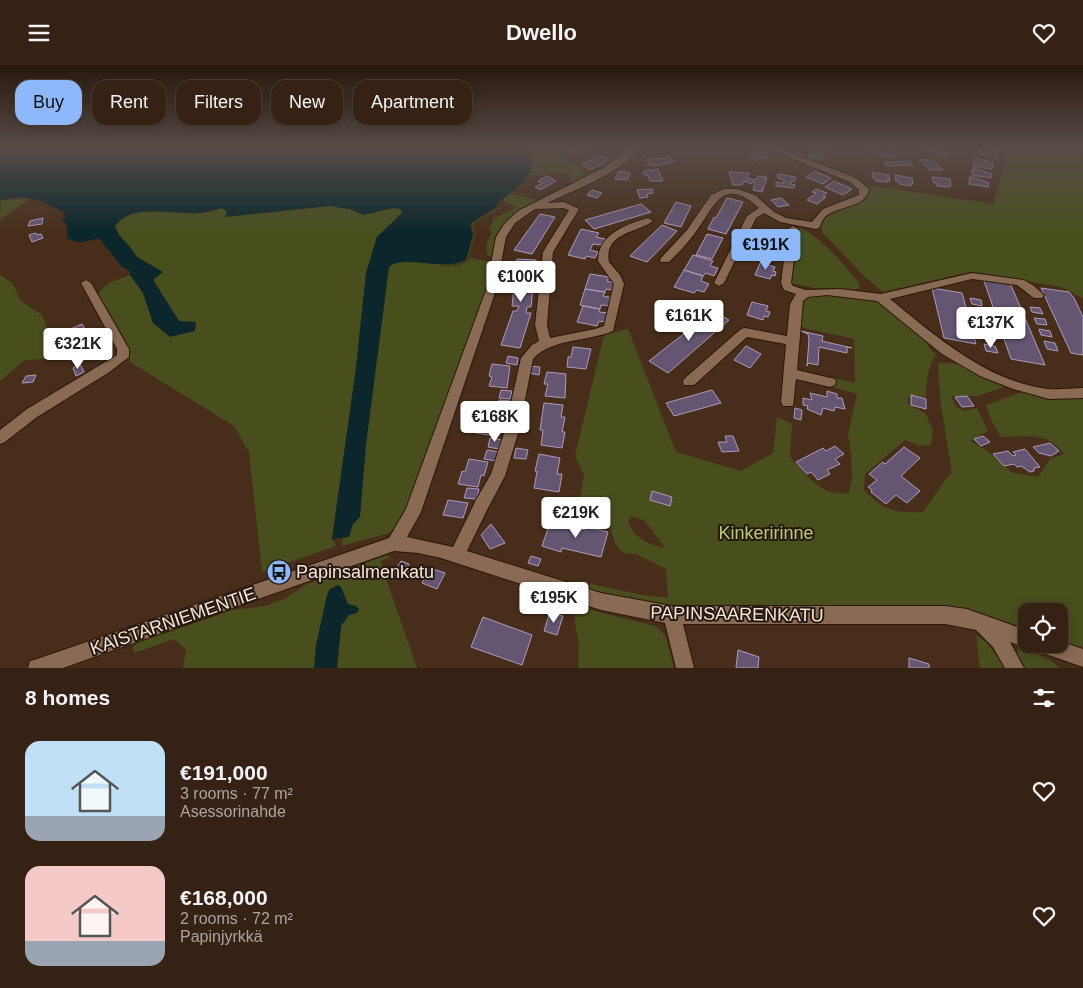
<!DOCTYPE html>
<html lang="en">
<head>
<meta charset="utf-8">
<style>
  body { margin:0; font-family:Helvetica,sans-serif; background:#412f22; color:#f1f3f6; height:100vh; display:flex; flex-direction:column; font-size:19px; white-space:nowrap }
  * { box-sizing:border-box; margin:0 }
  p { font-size:16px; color:#aaa4a0 }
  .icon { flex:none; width:28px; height:28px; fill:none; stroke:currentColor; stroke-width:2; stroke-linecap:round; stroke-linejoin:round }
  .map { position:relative; height:603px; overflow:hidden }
  .side { display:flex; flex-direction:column; background:#362214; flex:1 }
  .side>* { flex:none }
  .banner { position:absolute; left:15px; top:15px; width:500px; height:45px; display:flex; gap:10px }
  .buttons { position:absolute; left:1018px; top:538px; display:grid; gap:10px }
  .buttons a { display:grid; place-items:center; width:50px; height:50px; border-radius:10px; background:#362214; box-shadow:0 2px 12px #0003,0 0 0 1px #503f34; font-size:25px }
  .price { position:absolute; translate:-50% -42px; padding:0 11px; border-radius:5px; background:#fff; color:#222; font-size:16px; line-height:32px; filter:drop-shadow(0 1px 2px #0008) }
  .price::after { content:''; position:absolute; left:50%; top:30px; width:15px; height:11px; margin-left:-8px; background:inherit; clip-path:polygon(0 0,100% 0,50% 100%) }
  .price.active { background:#8db9fc; color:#111 }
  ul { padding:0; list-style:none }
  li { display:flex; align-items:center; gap:15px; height:125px; padding:0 25px }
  li span { display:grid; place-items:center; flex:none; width:140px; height:100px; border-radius:15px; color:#555 }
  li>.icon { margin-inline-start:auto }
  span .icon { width:60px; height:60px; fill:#fffc; stroke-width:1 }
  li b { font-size:21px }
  h2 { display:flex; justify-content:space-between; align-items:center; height:60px; padding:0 25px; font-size:21px }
  .pill { padding:0 18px; border-radius:15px; background:#362214; box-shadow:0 2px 12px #0003,0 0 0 1px #503f34; font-size:18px; line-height:45px }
  .pill.active { background:#8db9fc; color:#111 }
  header { display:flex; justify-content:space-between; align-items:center; height:65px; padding:0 25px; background:#362214; font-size:22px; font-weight:700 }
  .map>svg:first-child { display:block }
</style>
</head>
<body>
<header><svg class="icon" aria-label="menu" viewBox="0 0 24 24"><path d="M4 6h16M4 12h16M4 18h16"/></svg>Dwello<svg class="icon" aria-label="heart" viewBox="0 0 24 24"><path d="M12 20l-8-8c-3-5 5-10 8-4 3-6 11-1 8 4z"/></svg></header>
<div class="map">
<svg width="1083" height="603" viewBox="0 0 1083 603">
  <rect width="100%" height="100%" fill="#482e1a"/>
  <path fill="#484f1d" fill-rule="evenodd" d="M512 83H561L560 84 586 110 572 118 569 107 528 110Z
    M1007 83H1083V233L1061 222 970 207 883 227 866 213 822 167 821 159 828 150 866 134 869 128 865 120 994 139Z
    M410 97 402 148 377 172 366 208 356 303 332 474 336 481 262 507 249 387 234 361 130 297 127 278 98 228 109 218 130 210 143 228 153 258 179 256 153 215 162 207 137 192 129 181 119 170 115 161 128 148Z
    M513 127 512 129 537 135C531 141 523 143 517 148 500 158 496 174 493 192L488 191C485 183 487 175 492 168L489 163 493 157V154L516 142 501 134Z
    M29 134 0 155 1 135Z
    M796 162C819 167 844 201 860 219L859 223 853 225 815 223 790 218Z
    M470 193 492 197 493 207 410 440 395 464 389 468 342 481 343 465 384 197 469 195Z
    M0 210 12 218 21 236 42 250 50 272 63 293 25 295 0 316Z
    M816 230 864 233 882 239 925 276 931 285 936 289C928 302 926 317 926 332L913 330 908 332V339L926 349 933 366 931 380 919 381 905 375 865 409 864 425C884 446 894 448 923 447L945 415 952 408 940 334 938 299C959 294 986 310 1004 322L978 331H951L956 342 964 346 977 343 988 366 970 376 986 385 1013 408 1038 412 1050 394 1064 389C1047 366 1028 372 1001 372L992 357 986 340 1025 326 1083 333V587L1056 579 1065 577 1059 574V546H1026V561L1021 559 1026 566 985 550 945 541 736 540 734 543 671 542 589 526 590 519 643 530 668 533 666 504 636 489 624 488 615 479 611 465 579 439 584 410 575 391 604 270 628 264 676 387 741 406 773 388 777 352 792 359 790 392C808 411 820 432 849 428L852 414 851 386 848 369 857 329 832 322 831 312 855 318 854 274 800 262 801 238 806 234ZM632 451 645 456 665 483C648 480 634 473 628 456Z
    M387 490 391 493 380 496 417 603H337L341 561 333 603H183L186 585 174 574 134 588 133 582 138 577 233 545 265 541 286 533 307 519Z
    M578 542 655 561 665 570 674 603H578L579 578 575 559V544Z
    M976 570 987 578 1005 603H980Z
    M1019 583H1023L1050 595 1060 603H1026C1021 597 1015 590 1019 583Z"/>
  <path fill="#453c1c" d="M504 136 505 137 500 139 501 143 474 159 476 168 469 196 459 201 441 202V199H455L466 195 473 169 470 162 472 157 497 142V139Z"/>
  <path fill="#0b272b" d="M0 83H529L528 90 533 99C530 115 509 129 497 139V142L472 157 470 161 473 169 466 195C443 207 404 189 389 202L366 380 360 452 353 459 349 472 332 474 356 303 366 208 377 172 402 148 400 144 393 143 364 150 349 144 330 141 225 152 227 147 222 143C215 145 209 147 202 148 176 151 132 137 115 161L119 170 129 181 137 192 163 207 153 215 179 256 196 257 195 266 170 272 153 258 143 228 130 210V206L121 201 99 173C88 176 78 180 67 173V160L62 155 66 151 62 146 38 135 21 132 0 135Z
    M338 520 341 522 348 539 356 541 359 544 357 548 349 550 341 561 337 603H314L316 580 327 530 330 524Z"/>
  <path fill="#645673" stroke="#ac9dbd" d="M583 83 586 87 574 89 567 85Z
    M812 83 826 84 821 94 808 92Z
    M863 83H878L896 87 894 93 869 88 870 85Z
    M923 83H933L949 89 945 92Z
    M980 83H1000L997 93 980 89Z
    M761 86 769 90 756 96 748 92Z
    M601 91 609 95 590 105 583 100 584 98 596 94 594 93Z
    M671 93 673 97 659 100H649L647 94Z
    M975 93 988 96 987 98 993 99 992 104 973 101Z
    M920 95H932L943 105H930Z
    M909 96 913 100 887 101 883 97Z
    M973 103 992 109 991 113 972 110Z
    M658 104 663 116H650L648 110H644V106Z
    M619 106 630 108 627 115 615 114Z
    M814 106 831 113 823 119 806 112Z
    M729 107 750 108 746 113 756 115 758 111 767 112 762 127 753 125 755 118 752 117 751 119 744 116 742 120H733Z
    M872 107 889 110 890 116 887 115 888 117 876 116V113H873Z
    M778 109 796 112 795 116H791V119L795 120 794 123 776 121V117L784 118V115L778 113Z
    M895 110 912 113 913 119H911V121L899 119V117L896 116Z
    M547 111 556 116 540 125 535 122 543 118 538 116Z
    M970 111 989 118 988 122 969 119Z
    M932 112 950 114 951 121 949 120V122L937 121V118H934Z
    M834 116 852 124 843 130 825 122Z
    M652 124 653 128 647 129 648 132 640 133 637 125Z
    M816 124 827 128 823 131 826 132 817 139 807 135 816 128 812 127Z
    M592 125 602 128 597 133 587 130Z
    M727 133 743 137 726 169 708 164 714 152 716 153Z
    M781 133 789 140 778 142 771 135Z
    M676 137 691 141 681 162 664 158Z
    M641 139 651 147 594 164 585 155Z
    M540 149 555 152 532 189 514 185Z
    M43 153 42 159 28 161 30 156Z
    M662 160 677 166 647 197 630 191Z
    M581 164 599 168 596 172 605 174 602 180 593 179 590 185 598 187 595 193 586 191 585 194 568 190Z
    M765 164 779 168 778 171 781 172 780 175H777L775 178 761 174Z
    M36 168 37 170 41 169 43 173 32 177 29 170Z
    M707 169 723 173 712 194 696 190Z
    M693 190 713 196 710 201 718 203 714 211 706 208 703 211 684 205Z
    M517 194 536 195 531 242H527L526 248H531L520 283 501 280 513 246H517L519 241H512Z
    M760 198 775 202 773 206 776 207 775 211 772 210 770 214 755 210Z
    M684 205 703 211 701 216 709 219 704 227 697 225 694 228 674 222Z
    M590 209 609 212 607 216 615 218 612 225 606 224 605 227 585 224Z
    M983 213 1010 218 1045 300 1011 294Z
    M932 223 962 228 976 279 944 273Z
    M1041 223 1069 227 1074 233 1083 252V290L1071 288Z
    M585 224 605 227 603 231 613 233 611 241 601 240 600 244 580 240Z
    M970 233 981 235 982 241 972 239Z
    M752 237 768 241 766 246 770 247 768 252 764 251 763 255 747 250Z
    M583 241 600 244 599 247 609 248 606 257 599 256 597 261 577 257Z
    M1030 242 1040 243 1043 249 1032 247Z
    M974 244 984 246 986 252 975 250Z
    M713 246 729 255 668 308 649 296Z
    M1034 253 1045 254 1047 260 1037 259Z
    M977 255 988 257 990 263 979 261Z
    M82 259 87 267 69 272 66 266Z
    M1039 264 1050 266 1052 272 1041 270Z
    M801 266 823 271 822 276 852 283 847 282V288L819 282 818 300 808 298 807 301 809 274 808 269Z
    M980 267 991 268 993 275 982 273Z
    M1044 276 1055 278 1058 286 1047 284Z
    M984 279 995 281 998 288 986 286Z
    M746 281 761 289 750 303 734 295Z
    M573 282 591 284 586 304 567 302 568 292H571Z
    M508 291 518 293 517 300 506 298Z
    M80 299 84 307 76 311 73 303Z
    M492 299 510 301 507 323 489 321 492 312 489 311Z
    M530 301 540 302 539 310 529 308Z
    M547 307 566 309 565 333 545 331 548 319H544Z
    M36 310 33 317 22 318 26 311Z
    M501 325 512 326 510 334 499 333Z
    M712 325 721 338 674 351 666 338Z
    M827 326 837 329V333H842L845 344 835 342 834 346 823 343 821 350 807 344 808 341 803 340V333L812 335 810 328 827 332Z
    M911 330 926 334V344L911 340Z
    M967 331 974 341 962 342 955 332Z
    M499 335 510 336 508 344 497 342Z
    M544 338 563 340 561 352H565L562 367H565L562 383 541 380 543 365H540Z
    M482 342 500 345 497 355 500 356 496 371 476 368Z
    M795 343 802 345 801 355 794 353Z
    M725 371H733L739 386 722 387 718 377H727Z
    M983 371 990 377 981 381 974 374Z
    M490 373 502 375 499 384 488 382Z
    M1050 378 1059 386 1051 391 1039 388 1033 382Z
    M835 381 844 389 835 394 840 399 827 405 830 409 818 415 811 407 807 409 796 397 823 383 826 386Z
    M904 382 920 393 901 411 920 426 907 438 896 430 886 439 871 427 872 425 868 422 877 415 869 409 883 397 885 399Z
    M516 383 528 385 526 394 514 393Z
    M1025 384 1040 402 1034 403V406L1030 407 1021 401 1017 402 1014 399 1004 401 993 389 1008 386 1013 391 1016 390 1013 387Z
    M487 385 499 387 496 396 484 394Z
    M539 389 560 393 557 409H562L559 427 534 423 537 407 535 406Z
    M469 394 488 397 484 411 481 410 478 422 458 419 462 406 465 407Z
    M467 423 479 424 477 434 464 433Z
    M652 426 672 432 670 441 650 435Z
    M448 435 468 438 463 453 443 450Z
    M550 458 567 463 568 459 585 465 586 461 608 467 601 492 562 483 561 487 542 481Z
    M491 459 505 478 490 484 481 470Z
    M531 491 541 494 538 501 528 498Z
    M401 496 409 499 407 503 410 504 404 514 393 510Z
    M430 503 445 508 437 524 422 518Z
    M550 547 563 551 557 570 544 566Z
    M483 552 532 570 522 600 471 582Z
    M738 585 759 592 758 603H736Z
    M909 593 929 599V603H909Z"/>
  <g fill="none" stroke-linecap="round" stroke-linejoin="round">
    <defs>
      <path id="minor" d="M632 83H641C617 110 578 123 547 138L564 137 579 144 553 187 547 260 550 273 595 264 604 261 614 219 598 196C598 169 627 159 648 153L653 156C639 167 603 168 609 197L620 210 624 219 613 266C587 277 552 273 533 294L519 365 505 411 487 445 467 486 601 528 672 541H945L967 544 1026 565V579H1059V576L1083 584V602L1034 585 1032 581 1026 583 1010 577 1024 603H1005L993 582 976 565 945 559H683L694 603H676L665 558 601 545 441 493 418 488 394 486 63 603H28L30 596 37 594 389 473 406 444 486 225 496 172 504 159 518 146 603 103ZM563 143 569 145 543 187 535 260 539 276 532 280 521 293 505 365 491 409 476 435 453 482 407 472 421 447 496 225 506 172 515 158 535 144Z
        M766 83H778L856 113 869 124C866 144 837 140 825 152 822 155 821 160 819 163L816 164 780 157 764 148 756 153 724 218 719 221 714 218 747 151 759 143C722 110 715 141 695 168 688 178 678 188 669 197H661L660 195 661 193 687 165 711 130 724 124H737L755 130 774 147 786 153 812 157 823 144 859 130V125L850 117Z
        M793 161 798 164 791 218 793 221 806 225 840 224 881 229 972 208 1024 215 1034 221 1044 230 1042 233H1034L1017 220 972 214 890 234C937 272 986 316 1048 324 1059 325 1072 323 1083 323V333L1049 334 1013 324 980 311 942 289 877 236 827 230 808 232 803 236 797 305 835 314 836 317 835 320 830 322 796 314 793 341H783L781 337 786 279 747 272 694 320H684L683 317 684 314 741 264 745 263 787 271 790 239 796 229 784 225 781 218 788 164Z
        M86 215 91 218 129 284V292L108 308 37 352 5 377 0 379V365L27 344 117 290V284L81 218Z"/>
    </defs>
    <use href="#minor" stroke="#2d1603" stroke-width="2"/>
    <use href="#minor" fill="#886a55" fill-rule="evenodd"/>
  </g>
  <linearGradient id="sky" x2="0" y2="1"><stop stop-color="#28190e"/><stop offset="0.49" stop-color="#584c49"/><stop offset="1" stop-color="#584c49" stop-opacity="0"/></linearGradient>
  <rect width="1083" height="168" fill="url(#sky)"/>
  <defs>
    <symbol id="bus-disc" viewBox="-11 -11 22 22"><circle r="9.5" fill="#8db9fc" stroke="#251a11"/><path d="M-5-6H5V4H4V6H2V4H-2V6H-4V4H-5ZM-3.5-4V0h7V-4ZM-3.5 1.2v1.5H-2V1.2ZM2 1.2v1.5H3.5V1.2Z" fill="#111"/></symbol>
  </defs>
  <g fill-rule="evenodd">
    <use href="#bus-disc" x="265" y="493" width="28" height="28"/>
  </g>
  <g text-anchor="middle" stroke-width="4" stroke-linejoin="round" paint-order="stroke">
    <g font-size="18" fill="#bccb72" stroke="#251a11">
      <text x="766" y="474">Kinkeririnne</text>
    </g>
    <g font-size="18" fill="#f6e5d9" stroke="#251a11" text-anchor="start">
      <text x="296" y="513">Papinsalmenkatu</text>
    </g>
    <g font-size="18" fill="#f6e5d9" stroke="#251a11">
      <text transform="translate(737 549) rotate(1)" y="6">PAPINSAARENKATU</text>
      <text transform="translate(173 556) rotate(-19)" y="6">KAISTARNIEMENTIE</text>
    </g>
  </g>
</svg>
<div class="buttons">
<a><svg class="icon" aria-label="locate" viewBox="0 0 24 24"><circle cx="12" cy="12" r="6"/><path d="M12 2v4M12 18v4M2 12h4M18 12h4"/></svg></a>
</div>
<b class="price active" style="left:766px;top:206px">€191K</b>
<b class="price" style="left:521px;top:238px">€100K</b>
<b class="price" style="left:689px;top:277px">€161K</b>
<b class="price" style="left:991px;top:284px">€137K</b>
<b class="price" style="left:78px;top:305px">€321K</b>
<b class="price" style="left:495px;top:378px">€168K</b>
<b class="price" style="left:576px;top:474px">€219K</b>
<b class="price" style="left:554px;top:559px">€195K</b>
<div class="banner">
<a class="pill active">Buy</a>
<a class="pill">Rent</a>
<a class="pill">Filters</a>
<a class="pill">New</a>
<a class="pill">Apartment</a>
</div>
</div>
<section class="side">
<h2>8 homes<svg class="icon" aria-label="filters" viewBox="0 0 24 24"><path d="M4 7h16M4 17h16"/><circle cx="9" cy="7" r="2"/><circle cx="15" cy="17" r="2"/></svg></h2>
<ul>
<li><span style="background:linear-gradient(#bfe0f5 75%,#9aa5b1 0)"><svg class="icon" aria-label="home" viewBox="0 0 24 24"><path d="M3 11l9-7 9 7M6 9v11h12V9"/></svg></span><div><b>€191,000</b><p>3 rooms · 77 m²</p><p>Asessorinahde</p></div><svg class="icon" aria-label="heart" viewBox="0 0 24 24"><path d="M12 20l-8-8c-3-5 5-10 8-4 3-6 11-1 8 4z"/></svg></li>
<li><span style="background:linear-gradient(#f6c9c9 75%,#9aa5b1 0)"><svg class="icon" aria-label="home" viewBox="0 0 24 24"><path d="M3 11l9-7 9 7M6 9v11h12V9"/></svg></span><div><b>€168,000</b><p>2 rooms · 72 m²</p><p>Papinjyrkkä</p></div><svg class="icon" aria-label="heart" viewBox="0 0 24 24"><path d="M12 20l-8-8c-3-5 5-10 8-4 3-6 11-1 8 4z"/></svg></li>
</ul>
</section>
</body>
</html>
